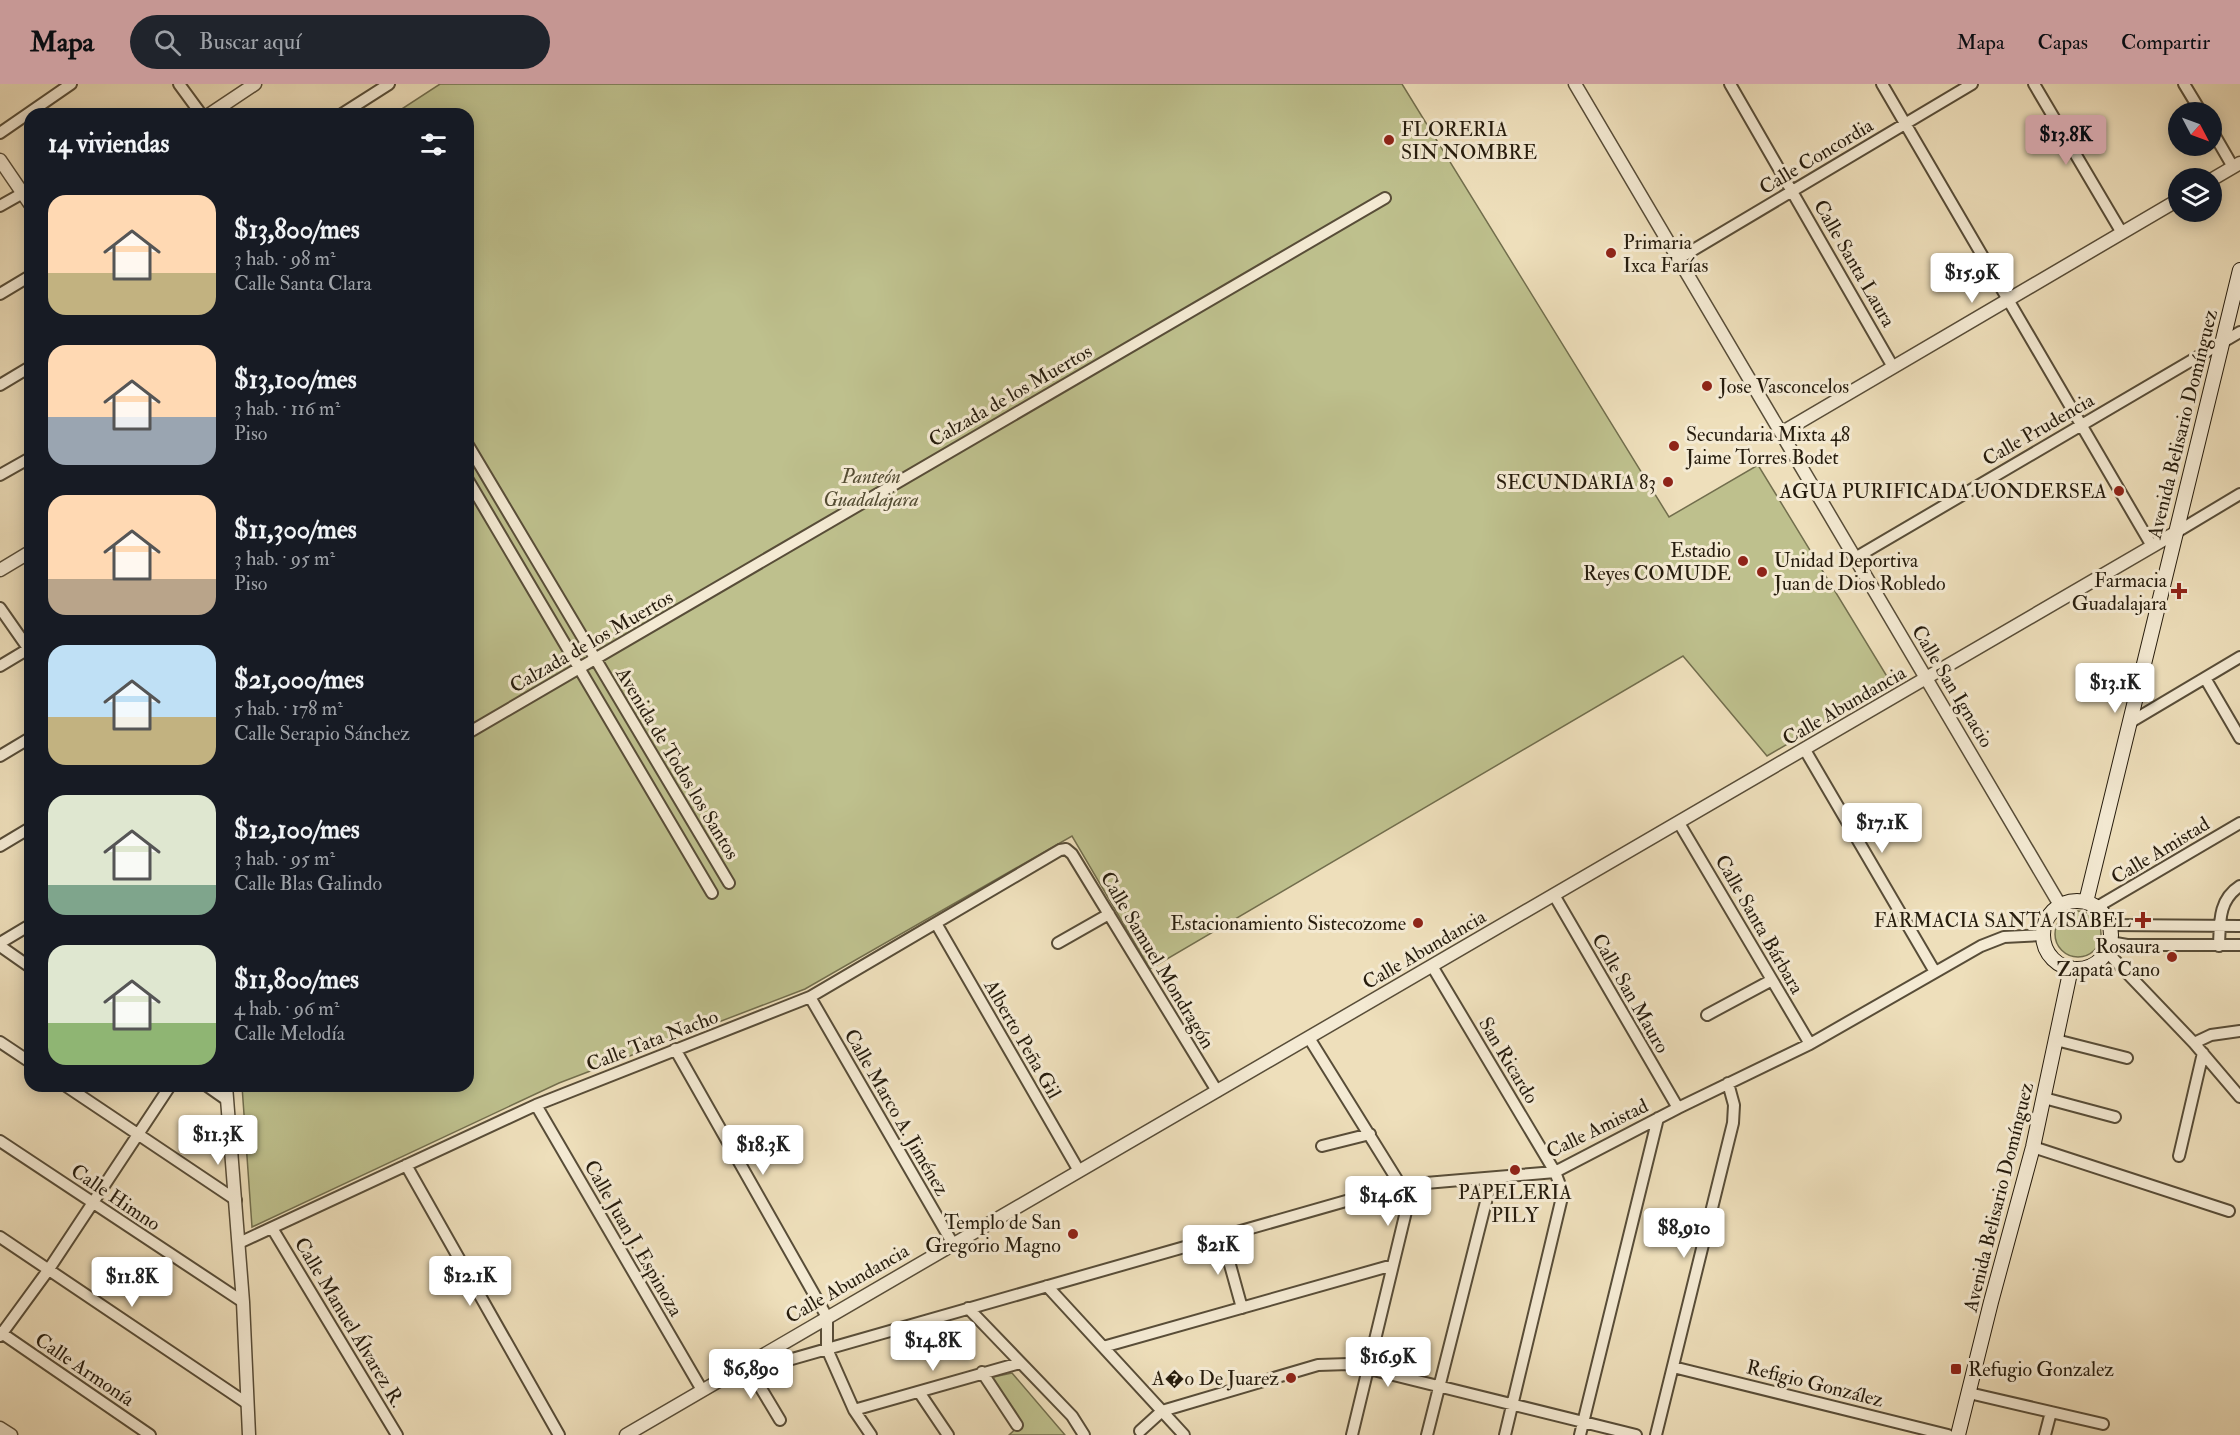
<!DOCTYPE html>
<html lang="es">
<head>
<meta charset="utf-8">
<style>
  body { margin:0; font-family:"IM FELL Double Pica",serif; background:#20242c; color:#f1f3f6; height:100vh; display:flex; flex-direction:column; font-size:22px; white-space:nowrap }
  * { box-sizing:border-box; margin:0 }
  p { font-size:20px; color:#9ea1a6 }
  .icon { flex:none; width:33px; height:33px; fill:none; stroke:currentColor; stroke-width:2; stroke-linecap:round; stroke-linejoin:round }
  .map { position:relative; flex:1; overflow:hidden }
  .side { position:absolute; left:24px; top:24px; width:450px; height:984px; display:flex; flex-direction:column; background:#171b24; border-radius:18px; box-shadow:0 3px 15px #0003 }
  .side>* { flex:none }
  .needle { width:39px; rotate:131deg }
  .buttons { position:absolute; left:2168px; top:18px; display:grid; gap:12px }
  .buttons a { display:grid; place-items:center; width:54px; height:54px; border-radius:50%; background:#171b24; box-shadow:0 3px 15px #0003; font-size:30px }
  .price { position:absolute; translate:-50% -51px; padding:0 14px; border-radius:6px; background:#fff; color:#222; font-size:20px; line-height:39px; filter:drop-shadow(0 2px 3px #0008) }
  .price::after { content:''; position:absolute; left:50%; top:36px; width:18px; height:14px; margin-left:-9px; background:inherit; clip-path:polygon(0 0,100% 0,50% 100%) }
  .price.current { background:#c59692; color:#111 }
  ul { padding:0; list-style:none }
  li { display:flex; align-items:center; gap:18px; height:150px; padding:0 24px }
  li span { display:grid; place-items:center; flex:none; width:168px; height:120px; border-radius:18px; color:#555 }
  li>.icon { margin-inline-start:auto }
  span .icon { width:72px; height:72px; fill:#fffc; stroke-width:1 }
  li b { font-size:26px }
  h2 { display:flex; justify-content:space-between; align-items:center; height:72px; padding:0 24px; font-size:26px }
  header { display:flex; align-items:center; gap:36px; box-sizing:border-box; height:84px; padding:0 30px; background:#c59692; color:#111 }
  header strong { font-size:28px }
  nav { display:flex; gap:33px; margin-inline-start:auto; font-size:21px }
  .search { width:420px; height:54px; background:#20242c; display:flex; align-items:center; gap:15px; box-sizing:border-box; padding:0 21px; border-radius:33px; color:#9ea1a6; font-size:22px }
  .map>svg:first-child { display:block }
</style>
</head>
<body>
<header>
<strong>Mapa</strong>
<div class="search"><svg class="icon" aria-label="search" viewBox="0 0 24 24"><circle cx="10" cy="10" r="6"/><path d="M15 15l6 6"/></svg>Buscar aquí</div>
<nav><a>Mapa</a><a>Capas</a><a>Compartir</a></nav>
</header>
<div class="map">
<svg width="2240" height="1351" viewBox="0 0 2240 1351">
  <rect width="100%" height="100%" fill="#eedfbb"/>
  <filter id="stains"><feTurbulence type="fractalNoise" baseFrequency=".00333" numOctaves="4"/><feColorMatrix values="0 0 0 0 .2 0 0 0 0 .09 0 0 0 0 .02 0 0 0 .5 -.17"/></filter>
  <radialGradient id="worn" r=".72"><stop offset=".6" stop-color="#630" stop-opacity="0"/><stop offset="1" stop-color="#630" stop-opacity=".3"/></radialGradient>
  <path fill="#bec08d" stroke="#726e4d" stroke-width="1.5" d="M440 0H1402L1669 433 1758 381 1891 599 1767 672 1683 572 1150 885 1072 752 805 905 559 999 252 1143 242 1002H468V30H394Z
    M2055 850a23 23 0 1 1 46 0a23 23 0 1 1-46 0Z
    M1012 1289 1065 1351H1009L1020 1341 989 1294Z"/>
  <g fill="none" stroke-linecap="round" stroke-linejoin="round">
    <defs>
      <path id="minor" d="M179 0 201 30
        M1730 0 1893 283
        M1882 0 2152 462
        M2034 0 2122 149
        M2184 0 2201 28
        M342 30 389 0
        M2211 45 2233 83
        M0 49 71 0
        M0 122 23 109
        M1678 175 1972 0
        M0 210 30 192
        M0 301 30 283
        M468 361 729 799
        M0 391 30 374
        M468 396 712 809
        M2175 449 2240 410
        M1855 474 2240 248
        M0 524 30 567
        M0 582 30 564
        M2205 594 2240 654
        M2129 639 2240 573
        M468 649 1385 114
        M1805 666 1935 888
        M0 672 30 654
        M1679 739 1810 960
        M0 762 30 744
        M1554 811 1678 1024
        M2097 823 2240 739
        M937 841 1079 1087
        M2110 841 2240 842
        M2110 858 2127 861H2240
        M0 859 30 841
        M1058 859 1109 830
        M0 862 30 883
        M2219 862C2220 839 2218 816 2240 802
        M2106 867 2194 959 2240 1013
        M1432 882 1555 1088 1563 1109 1505 1351
        M810 913 953 1160
        M1707 931 1772 896
        M1309 954 1409 1115 1352 1351
        M2056 956 2127 974
        M0 958 30 978
        M2194 959 2211 951 2240 947
        M675 965 827 1233V1265L854 1326 871 1351
        M66 1002 236 1116
        M207 1002 227 1016
        M2044 1014 2115 1033
        M536 1021 702 1306
        M0 1057 243 1218
        M1322 1062 1370 1050
        M2033 1063 2229 1127
        M2179 1072 2203 969
        M406 1081 559 1351
        M272 1144 397 1351
        M1222 1152 1242 1224
        M0 1153 248 1320
        M239 1159 536 1021 810 913 1060 766 1066 765 1072 770 1217 1007
        M1047 1202 1184 1351
        M968 1224 1072 1332 1084 1351
        M0 1248 150 1351
        M0 1252 49 1185 170 1002
        M1103 1263 1393 1181
        M747 1281 780 1336
        M1673 1283 1948 1351
        M982 1288 1017 1341
        M736 1291 1402 1101 1555 1088 1678 1024 1810 960 1981 862 2004 853 2043 851
        M919 1308 948 1351
        M1969 1309 2103 1340
        M854 1326 1020 1279
        M1140 1347 1162 1327 1318 1281 1349 1280 1636 1351
        M1427 1351 1492 1094
        M1580 1351 1658 1034
        M1656 1351 1733 1039 1734 1021 1728 999
        M2045 1351 2051 1328"/>
      <path id="tertiary" d="M1575 0 2060 821
        M210 30 255 0
        M0 76 30 120
        M2211 96 2240 79
        M1781 349 2178 116
        M0 486 30 468
        M226 1002 243 1218 249 1351
        M0 1344 11 1351
        M626 1351 2175 449"/>
      <path id="secondary" d="M2043 851a34 34 0 1 1 68 0a34 34 0 1 1-68 0Z
        M2086 818 2240 186
        M1958 1351 1991 1218 2033 1063 2071 884"/>
    </defs>
    <use href="#minor" stroke="#584d38" stroke-width="14"/>
    <use href="#tertiary" stroke="#584d38" stroke-width="15"/>
    <use href="#secondary" stroke="#261c0d" stroke-width="16"/>
    <use href="#minor" stroke="#f4ead3" stroke-width="10"/>
    <use href="#tertiary" stroke="#f4ead3" stroke-width="12"/>
    <use href="#secondary" stroke="#f4ead3" stroke-width="14"/>
  </g>
  <g fill="#8f2418" stroke="#f4ead3" stroke-width="2">
    <circle cx="1389" cy="56" r="6"/>
    <circle cx="1611" cy="169" r="6"/>
    <circle cx="1707" cy="302" r="6"/>
    <circle cx="1674" cy="362" r="6"/>
    <circle cx="1668" cy="398" r="6"/>
    <circle cx="2119" cy="407" r="6"/>
    <circle cx="1743" cy="477" r="6"/>
    <circle cx="1762" cy="488" r="6"/>
    <path d="M2176 498h6v6h6v6h-6v6h-6v-6h-6v-6h6z"/>
    <path d="M2140 827h6v6h6v6h-6v6h-6v-6h-6v-6h6z"/>
    <circle cx="1418" cy="839" r="6"/>
    <circle cx="2172" cy="873" r="6"/>
    <circle cx="1515" cy="1086" r="6"/>
    <circle cx="1073" cy="1150" r="6"/>
    <rect x="1950" y="1279" width="12" height="12" rx="3"/>
    <circle cx="1291" cy="1294" r="6"/>
  </g>
  <g text-anchor="middle" stroke-width="6" stroke-linejoin="round" paint-order="stroke">
    <g font-size="20" fill="#261c0d" stroke="#f4ead3" text-anchor="end">
      <text x="1401" y="52" text-anchor="start">FLORERIA<tspan x="1401" dy="23">SIN NOMBRE</tspan></text>
      <text x="1623" y="165" text-anchor="start">Primaria<tspan x="1623" dy="23">Ixca Farías</tspan></text>
      <text x="1719" y="309" text-anchor="start">Jose Vasconcelos</text>
      <text x="1686" y="357" text-anchor="start">Secundaria Mixta 48<tspan x="1686" dy="23">Jaime Torres Bodet</tspan></text>
      <text x="1656" y="405">SECUNDARIA 83</text>
      <text x="2107" y="414">AGUA PURIFICADA UONDERSEA</text>
      <text x="1731" y="473">Estadio<tspan x="1731" dy="23">Reyes COMUDE</tspan></text>
      <text x="1774" y="483" text-anchor="start">Unidad Deportiva<tspan x="1774" dy="23">Juan de Dios Robledo</tspan></text>
      <text x="2167" y="503">Farmacia<tspan x="2167" dy="23">Guadalajara</tspan></text>
      <text x="2131" y="843">FARMACIA SANTA ISABEL</text>
      <text x="1406" y="846">Estacionamiento Sistecozome</text>
      <text x="2160" y="869">Rosaura<tspan x="2160" dy="23">Zapata Cano</tspan></text>
      <text x="1515" y="1115" text-anchor="middle">PAPELERIA<tspan x="1515" dy="23">PILY</tspan></text>
      <text x="1061" y="1145">Templo de San<tspan x="1061" dy="23">Gregorio Magno</tspan></text>
      <text x="1968" y="1292" text-anchor="start">Refugio Gonzalez</text>
      <text x="1279" y="1301">A�o De Juarez</text>
    </g>
    <g font-size="20" fill="#261c0d" stroke="#f4ead3">
      <text transform="translate(1816 72) rotate(-31)" y="7">Calle Concordia</text>
      <text transform="translate(1855 179) rotate(60)" y="7">Calle Santa Laura</text>
      <text transform="translate(1010 311) rotate(-30)" y="7">Calzada de los Muertos</text>
      <text transform="translate(2182 340) rotate(-76)" y="7">Avenida Belisario Domínguez</text>
      <text transform="translate(2038 345) rotate(-30)" y="7">Calle Prudencia</text>
      <text transform="translate(591 557) rotate(-30)" y="7">Calzada de los Muertos</text>
      <text transform="translate(1953 602) rotate(59)" y="7">Calle San Ignacio</text>
      <text transform="translate(1844 621) rotate(-30)" y="7">Calle Abundancia</text>
      <text transform="translate(678 679) rotate(59)" y="7">Avenida de Todos los Santos</text>
      <text transform="translate(2160 766) rotate(-31)" y="7">Calle Amistad</text>
      <text transform="translate(1760 840) rotate(60)" y="7">Calle Santa Bárbara</text>
      <text transform="translate(1424 865) rotate(-30)" y="7">Calle Abundancia</text>
      <text transform="translate(1158 876) rotate(59)" y="7">Calle Samuel Mondragón</text>
      <text transform="translate(1631 909) rotate(60)" y="7">Calle San Mauro</text>
      <text transform="translate(1023 955) rotate(60)" y="7">Alberto Peña Gil</text>
      <text transform="translate(652 956) rotate(-21)" y="7">Calle Tata Nacho</text>
      <text transform="translate(1509 976) rotate(59)" y="7">San Ricardo</text>
      <text transform="translate(897 1028) rotate(60)" y="7">Calle Marco A. Jiménez</text>
      <text transform="translate(1597 1044) rotate(-26)" y="7">Calle Amistad</text>
      <text transform="translate(116 1113) rotate(34)" y="7">Calle Himno</text>
      <text transform="translate(1998 1113) rotate(-76)" y="7">Avenida Belisario Domínguez</text>
      <text transform="translate(634 1154) rotate(60)" y="7">Calle Juan J. Espinoza</text>
      <text transform="translate(847 1199) rotate(-30)" y="7">Calle Abundancia</text>
      <text transform="translate(350 1238) rotate(59)" y="7">Calle Manuel Álvarez R.</text>
      <text transform="translate(85 1285) rotate(34)" y="7">Calle Armonía</text>
      <text transform="translate(1815 1299) rotate(14)" y="7">Refigio González</text>
    </g>
    <g font-size="20" font-style="italic" fill="#544d33" stroke="#f4ead3">
      <text x="871" y="399">Panteón<tspan x="871" dy="23">Guadalajara</tspan></text>
    </g>
  </g>
  <rect width="100%" height="100%" filter="url(#stains)"/>
  <rect width="100%" height="100%" fill="url(#worn)"/>
</svg>
<div class="buttons">
<a><svg class="needle" viewBox="-14 -14 28 28"><path d="M0-13l5 13h-10z" fill="#e53935"/><path d="M0 13l5-13h-10z" fill="#9ea1a6"/></svg></a>
<a><svg class="icon" aria-label="layers" viewBox="0 0 24 24"><path d="M12 4l9 5-9 5-9-5zM3 14l9 5 9-5"/></svg></a>
</div>
<b class="price current" style="left:2066px;top:82px">$13.8K</b>
<b class="price" style="left:1972px;top:220px">$15.9K</b>
<b class="price" style="left:2115px;top:630px">$13.1K</b>
<b class="price" style="left:1882px;top:770px">$17.1K</b>
<b class="price" style="left:218px;top:1082px">$11.3K</b>
<b class="price" style="left:763px;top:1092px">$18.3K</b>
<b class="price" style="left:1388px;top:1143px">$14.6K</b>
<b class="price" style="left:1684px;top:1175px">$8,910</b>
<b class="price" style="left:1218px;top:1192px">$21K</b>
<b class="price" style="left:470px;top:1223px">$12.1K</b>
<b class="price" style="left:132px;top:1224px">$11.8K</b>
<b class="price" style="left:933px;top:1288px">$14.8K</b>
<b class="price" style="left:1388px;top:1304px">$16.9K</b>
<b class="price" style="left:751px;top:1316px">$6,890</b>
<section class="side">
<h2>14 viviendas<svg class="icon" aria-label="filters" viewBox="0 0 24 24"><path d="M4 7h16M4 17h16"/><circle cx="9" cy="7" r="2"/><circle cx="15" cy="17" r="2"/></svg></h2>
<ul>
<li><span style="background:linear-gradient(#ffd9b3 65%,#c2b280 0)"><svg class="icon" aria-label="home" viewBox="0 0 24 24"><path d="M3 11l9-7 9 7M6 9v11h12V9"/></svg></span><div><b>$13,800/mes</b><p>3 hab. · 98 m²</p><p>Calle Santa Clara</p></div></li>
<li><span style="background:linear-gradient(#ffd9b3 60%,#9aa5b1 0)"><svg class="icon" aria-label="home" viewBox="0 0 24 24"><path d="M3 11l9-7 9 7M6 9v11h12V9"/></svg></span><div><b>$13,100/mes</b><p>3 hab. · 116 m²</p><p>Piso</p></div></li>
<li><span style="background:linear-gradient(#ffd9b3 70%,#b9a48a 0)"><svg class="icon" aria-label="home" viewBox="0 0 24 24"><path d="M3 11l9-7 9 7M6 9v11h12V9"/></svg></span><div><b>$11,300/mes</b><p>3 hab. · 95 m²</p><p>Piso</p></div></li>
<li><span style="background:linear-gradient(#bfe0f5 60%,#c2b280 0)"><svg class="icon" aria-label="home" viewBox="0 0 24 24"><path d="M3 11l9-7 9 7M6 9v11h12V9"/></svg></span><div><b>$21,000/mes</b><p>5 hab. · 178 m²</p><p>Calle Serapio Sánchez</p></div></li>
<li><span style="background:linear-gradient(#dfe7d0 75%,#7fa58c 0)"><svg class="icon" aria-label="home" viewBox="0 0 24 24"><path d="M3 11l9-7 9 7M6 9v11h12V9"/></svg></span><div><b>$12,100/mes</b><p>3 hab. · 95 m²</p><p>Calle Blas Galindo</p></div></li>
<li><span style="background:linear-gradient(#dfe7d0 65%,#8fb573 0)"><svg class="icon" aria-label="home" viewBox="0 0 24 24"><path d="M3 11l9-7 9 7M6 9v11h12V9"/></svg></span><div><b>$11,800/mes</b><p>4 hab. · 96 m²</p><p>Calle Melodía</p></div></li>
</ul>
</section>
</div>
</body>
</html>
